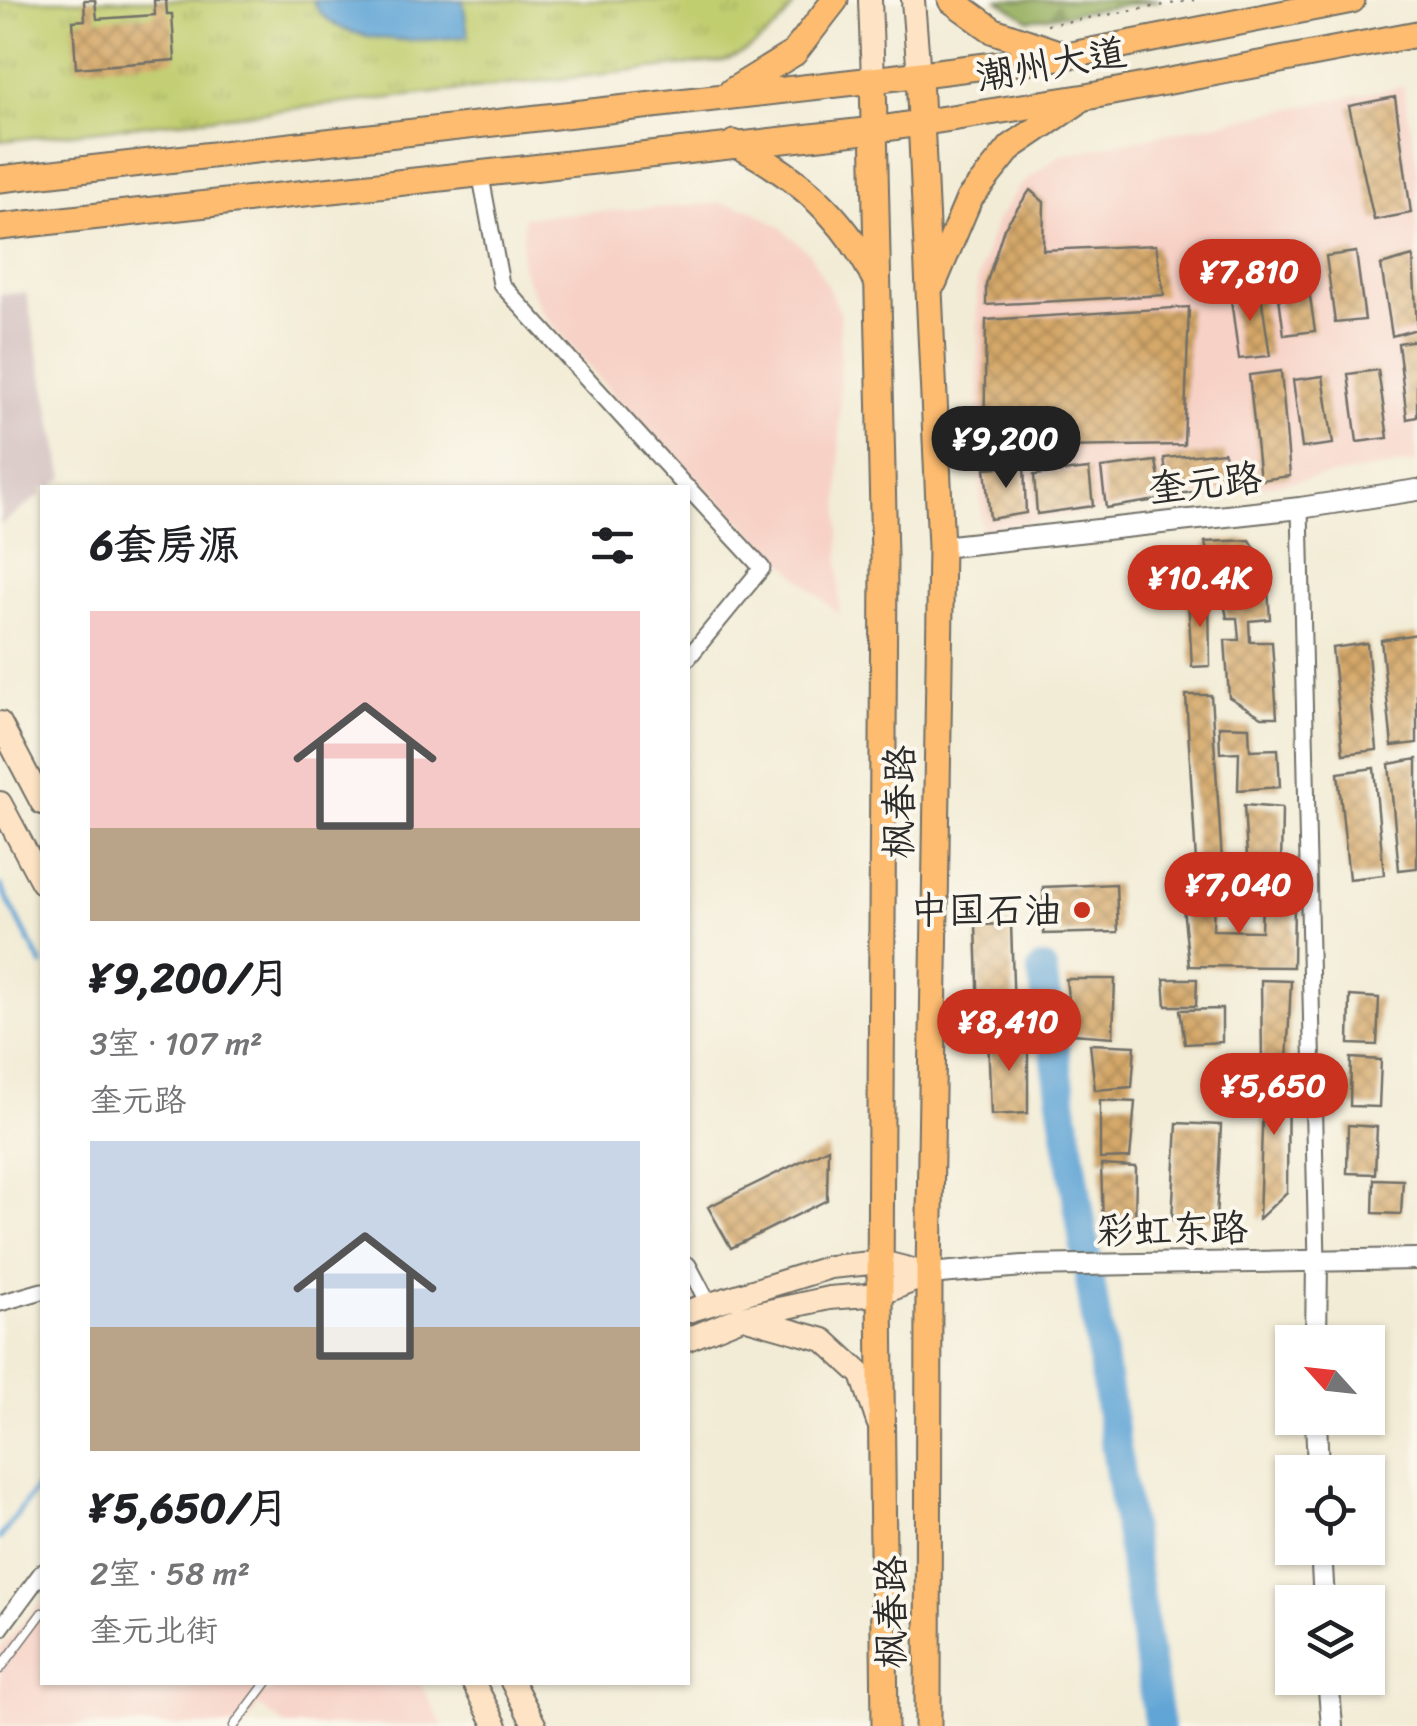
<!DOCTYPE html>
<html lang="zh">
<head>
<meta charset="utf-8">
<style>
  body { margin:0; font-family:Sriracha,"LXGW WenKai TC",sans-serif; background:#f2f2f2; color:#202124; height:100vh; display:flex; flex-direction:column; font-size:38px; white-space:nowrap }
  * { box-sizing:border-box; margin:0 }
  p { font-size:32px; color:#757577 }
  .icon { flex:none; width:55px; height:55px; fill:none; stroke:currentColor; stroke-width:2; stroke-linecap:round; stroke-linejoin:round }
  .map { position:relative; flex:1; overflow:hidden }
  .sheet { position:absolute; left:40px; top:485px; width:650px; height:1200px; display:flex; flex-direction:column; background:#fff; border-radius:0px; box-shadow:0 2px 8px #0004 }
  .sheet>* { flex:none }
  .needle { width:65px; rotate:297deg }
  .tools { position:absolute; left:1275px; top:1325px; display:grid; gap:20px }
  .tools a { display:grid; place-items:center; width:110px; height:110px; border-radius:0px; background:#fff; box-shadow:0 2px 8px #0004; font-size:50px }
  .price { position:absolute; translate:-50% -85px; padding:0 22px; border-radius:35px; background:#c8321e; color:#fff; font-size:32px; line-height:65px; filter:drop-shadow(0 2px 5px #0008) }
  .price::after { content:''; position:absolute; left:50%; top:60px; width:30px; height:22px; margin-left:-15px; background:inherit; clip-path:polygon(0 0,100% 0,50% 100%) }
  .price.active { background:#222; color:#fff }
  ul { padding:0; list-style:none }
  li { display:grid; align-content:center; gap:20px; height:530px; padding:0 50px }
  li span { display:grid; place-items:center; height:310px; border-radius:0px; color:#555 }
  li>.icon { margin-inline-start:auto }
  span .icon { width:180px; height:180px; fill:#fffc; stroke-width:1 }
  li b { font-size:42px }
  h2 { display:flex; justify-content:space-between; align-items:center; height:120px; padding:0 50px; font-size:42px }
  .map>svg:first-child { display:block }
</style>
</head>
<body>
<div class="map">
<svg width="1417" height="1726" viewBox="0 0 1417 1726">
  <defs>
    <pattern id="grass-tufts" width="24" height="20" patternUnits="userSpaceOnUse" patternTransform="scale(2.5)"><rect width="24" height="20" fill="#c1ce70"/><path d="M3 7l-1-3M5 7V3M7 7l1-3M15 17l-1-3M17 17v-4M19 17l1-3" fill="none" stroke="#a6b161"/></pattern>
    <pattern id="forest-firs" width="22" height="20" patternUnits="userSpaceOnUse" patternTransform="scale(2.5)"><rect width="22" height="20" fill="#98b162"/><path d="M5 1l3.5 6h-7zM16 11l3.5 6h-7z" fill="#7c9051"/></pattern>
    <pattern id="building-cross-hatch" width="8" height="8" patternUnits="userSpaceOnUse" patternTransform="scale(2.5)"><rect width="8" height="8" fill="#d6a96a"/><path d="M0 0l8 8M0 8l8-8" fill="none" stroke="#ae8a57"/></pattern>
  </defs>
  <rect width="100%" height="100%" fill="#fbf7ec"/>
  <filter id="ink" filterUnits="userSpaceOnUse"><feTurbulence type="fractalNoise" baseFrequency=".01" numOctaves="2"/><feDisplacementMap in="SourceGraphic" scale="20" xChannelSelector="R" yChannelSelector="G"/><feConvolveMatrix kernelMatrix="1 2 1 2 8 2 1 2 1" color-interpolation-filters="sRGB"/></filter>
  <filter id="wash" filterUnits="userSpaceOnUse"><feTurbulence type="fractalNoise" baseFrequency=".0048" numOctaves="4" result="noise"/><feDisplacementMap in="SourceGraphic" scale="40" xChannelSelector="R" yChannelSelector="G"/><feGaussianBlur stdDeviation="2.25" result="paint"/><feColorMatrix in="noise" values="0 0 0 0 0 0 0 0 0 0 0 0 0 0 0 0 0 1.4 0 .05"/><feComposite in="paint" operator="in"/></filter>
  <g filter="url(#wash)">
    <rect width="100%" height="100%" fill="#f2ecd6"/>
    <path fill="#f7d1c6" d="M1403 86 1417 161V462L981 529 977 283 995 223 1021 185 1061 155Z
      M722 203 750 209 780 227 810 254 840 311 839 615 638 424 541 311 521 265 524 217Z
      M42 1601V1682H251L268 1694 277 1683H420L443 1726H286L259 1706 244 1726H0V1649Z"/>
    <path fill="#d2bfbf" d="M26 293 64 478 52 487 42 488V494L0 525V294Z"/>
    <path fill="url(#grass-tufts)" stroke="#767c4e" stroke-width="2.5" d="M0 0H797C779 30 757 48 724 61L0 141Z"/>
    <path fill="url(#forest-firs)" stroke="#626e46" stroke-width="2.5" d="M998 0H1160L1029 20Z"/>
    <path fill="#61a5d6" stroke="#466880" stroke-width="2.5" d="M313 0H463L468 36C427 42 331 48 313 0Z"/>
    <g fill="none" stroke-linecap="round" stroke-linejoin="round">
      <path stroke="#61a5d6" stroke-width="5" d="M0 885 42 965
        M0 1538 42 1480"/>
      <path stroke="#61a5d6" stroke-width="30" d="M1042 970 1159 1726"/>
    </g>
    <g id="blocks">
      <path fill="url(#building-cross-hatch)" d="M84 0H95L97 19 155 15 154 0H166L167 14H172L175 60 76 68 73 21 85 20Z
        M1395 97 1411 213 1374 220 1349 106Z
        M1030 190 1044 202 1043 250 1156 245 1164 295 986 305V285L1004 228Z
        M1356 252 1365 320 1335 323 1326 256Z
        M1413 256 1417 329 1392 336 1381 265Z
        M1305 263 1315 331 1284 335 1275 267Z
        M1260 288 1270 356 1239 359 1230 292Z
        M1189 307 1184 445 984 448 986 320Z
        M1417 340V417L1407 419 1398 343Z
        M1378 370 1388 438 1357 442 1348 374Z
        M1281 371 1290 476 1260 480 1249 375Z
        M1323 376 1333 444 1302 448 1293 380Z
        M1224 452 1233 487 1169 495 1164 458Z
        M1156 461 1163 499 1106 508 1101 468Z
        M1024 465 1026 513 990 519 985 468Z
        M1089 469 1093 506 1037 514 1034 475Z
        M1250 540 1263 562 1265 582 1213 586 1205 542Z
        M1203 557 1206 587 1151 592 1148 564Z
        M1268 589 1270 619 1249 621 1250 642H1272L1277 717H1262L1229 697 1225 640H1239L1237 618H1227L1222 593Z
        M1209 595 1210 666 1192 667 1188 597Z
        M1417 634V743L1392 746 1381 640Z
        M1367 643 1377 750 1343 754 1332 648Z
        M1186 695H1211L1223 876 1197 879Z
        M1219 726 1249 727 1250 750 1278 749 1280 787 1238 790 1239 752 1220 753Z
        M1417 759V868L1399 870 1389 764Z
        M1374 768 1384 875 1349 879 1338 773Z
        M1244 805 1282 808 1281 873 1248 874Z
        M1116 884 1118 932 1044 934 1043 887Z
        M1182 897H1214L1213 930 1261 931 1262 902 1294 904 1293 967 1189 966Z
        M1011 924 1014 1012 979 1014 976 925Z
        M1066 979H1115L1113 1037 1072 1034Z
        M1164 979H1197L1196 1006H1166Z
        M1261 980 1291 981 1287 1063 1262 1064Z
        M1350 996 1379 998 1377 1045 1349 1044Z
        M1222 1009V1042L1185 1044 1180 1010Z
        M988 1035H1028V1113L991 1115Z
        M1090 1044 1135 1046 1132 1087 1095 1090Z
        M1351 1058 1381 1060 1379 1107 1350 1106Z
        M1264 1067H1288L1287 1192 1259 1219Z
        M1100 1100 1135 1102 1130 1158 1100 1159Z
        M1177 1123 1221 1125 1216 1221 1172 1220Z
        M1348 1125 1377 1127 1375 1174 1347 1173Z
        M828 1148 827 1200 731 1248 708 1207Z
        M1101 1165 1136 1167 1135 1229 1103 1224Z
        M1374 1179 1403 1180 1401 1214 1373 1213Z"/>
    </g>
  </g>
  <g filter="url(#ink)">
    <use href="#blocks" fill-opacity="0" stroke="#716f67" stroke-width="2.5"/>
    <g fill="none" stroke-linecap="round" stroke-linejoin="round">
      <defs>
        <path id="service" d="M0 1669 42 1613
          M234 1726 267 1682"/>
        <path id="minor" d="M480 172 501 284 687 488
          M688 488 762 568 688 658
          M1300 508 1317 1262
          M688 1265 708 1303
          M0 1303 42 1291
          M0 1629 42 1572"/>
        <path id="tertiary" d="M941 547 1300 508 1417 490
          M929 1274 1023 1266 1417 1259
          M1316 1342 1317 1262
          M1316 1418 1318 1472
          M1321 1548 1324 1602
          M1328 1678 1332 1726"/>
        <path id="secondary" d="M870 0 873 80
          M913 0 919 76
          M0 723 42 803
          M0 803 42 882
          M688 1311 830 1267 881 1262 929 1274
          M750 1319 824 1340 862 1375 878 1422
          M688 1339 742 1317 829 1298 880 1294 929 1274
          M473 1682 496 1726
          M512 1682 535 1726"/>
        <path id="primary" d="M732 91 794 53 835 0
          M0 179 873 80
          M0 227 874 130"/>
        <path id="trunk" d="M951 0 994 31 1061 54
          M919 76 941 547 929 1274 928 1726
          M874 130 1086 97 1417 34
          M734 143C797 176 843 215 875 279
          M934 282 969 199 1011 147 1076 103
          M885 1726 880 1294 884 557 873 80 1066 56 1352 0"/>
      </defs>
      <use href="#service" stroke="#716f67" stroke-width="11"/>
      <use href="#minor" stroke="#716f67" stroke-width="19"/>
      <use href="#tertiary" stroke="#716f67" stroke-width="24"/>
      <use href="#secondary" stroke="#716f67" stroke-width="26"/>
      <use href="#primary" stroke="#716f67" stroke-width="29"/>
      <use href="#trunk" stroke="#716f67" stroke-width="29"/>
      <path stroke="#716f67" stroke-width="2.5" stroke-dasharray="2.5 8" stroke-linecap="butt" d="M1047 25 1194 0"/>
      <use href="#service" stroke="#fff" stroke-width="8"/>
      <use href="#minor" stroke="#fff" stroke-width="15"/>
      <use href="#tertiary" stroke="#fff" stroke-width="20"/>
      <use href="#secondary" stroke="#fee4c5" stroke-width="22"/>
      <use href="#primary" stroke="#fdbc6f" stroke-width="25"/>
      <use href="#trunk" stroke="#fdbc6f" stroke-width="25"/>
    </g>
  </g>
  <circle fill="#c8321e" stroke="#fbf7ec" stroke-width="4" cx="1082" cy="910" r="10"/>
  <g text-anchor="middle" stroke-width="8" stroke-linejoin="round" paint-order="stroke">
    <g font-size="38" fill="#2b2b2b" stroke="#fbf7ec">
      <text transform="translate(1051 64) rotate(-10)" y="13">潮州大道</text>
      <text transform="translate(1205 483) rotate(-6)" y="13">奎元路</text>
      <text transform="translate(899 802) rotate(-89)" y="13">枫春路</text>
      <text transform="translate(1172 1229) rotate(-1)" y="13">彩虹东路</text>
      <text transform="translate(891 1612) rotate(-90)" y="13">枫春路</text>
    </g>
    <g font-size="38" fill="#2b2b2b" stroke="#fbf7ec" text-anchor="end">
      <text x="1062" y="923">中国石油</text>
    </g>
  </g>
</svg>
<div class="tools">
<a><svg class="needle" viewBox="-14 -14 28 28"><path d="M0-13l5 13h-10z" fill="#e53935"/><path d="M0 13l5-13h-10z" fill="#757577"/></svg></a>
<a><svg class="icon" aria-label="locate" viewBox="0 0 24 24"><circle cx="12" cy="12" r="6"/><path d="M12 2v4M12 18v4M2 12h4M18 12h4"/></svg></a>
<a><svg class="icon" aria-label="layers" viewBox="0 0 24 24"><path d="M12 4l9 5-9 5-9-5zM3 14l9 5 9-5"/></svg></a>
</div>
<b class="price" style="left:1250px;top:324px">¥7,810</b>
<b class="price active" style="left:1006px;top:491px">¥9,200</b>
<b class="price" style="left:1200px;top:630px">¥10.4K</b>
<b class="price" style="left:1239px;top:937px">¥7,040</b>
<b class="price" style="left:1009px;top:1074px">¥8,410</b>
<b class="price" style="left:1274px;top:1138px">¥5,650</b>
<section class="sheet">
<h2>6套房源<svg class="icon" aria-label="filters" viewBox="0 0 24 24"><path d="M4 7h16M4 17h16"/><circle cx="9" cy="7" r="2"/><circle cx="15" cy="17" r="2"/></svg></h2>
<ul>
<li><span style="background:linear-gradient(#f6c9c9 70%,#b9a48a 0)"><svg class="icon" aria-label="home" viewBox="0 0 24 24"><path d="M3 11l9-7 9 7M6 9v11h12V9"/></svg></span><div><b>¥9,200/月</b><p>3室 · 107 m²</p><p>奎元路</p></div></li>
<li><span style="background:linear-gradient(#c9d6e8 60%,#b9a48a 0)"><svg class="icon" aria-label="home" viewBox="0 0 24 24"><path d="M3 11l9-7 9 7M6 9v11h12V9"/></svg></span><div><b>¥5,650/月</b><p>2室 · 58 m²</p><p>奎元北街</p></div></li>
</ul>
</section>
</div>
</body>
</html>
